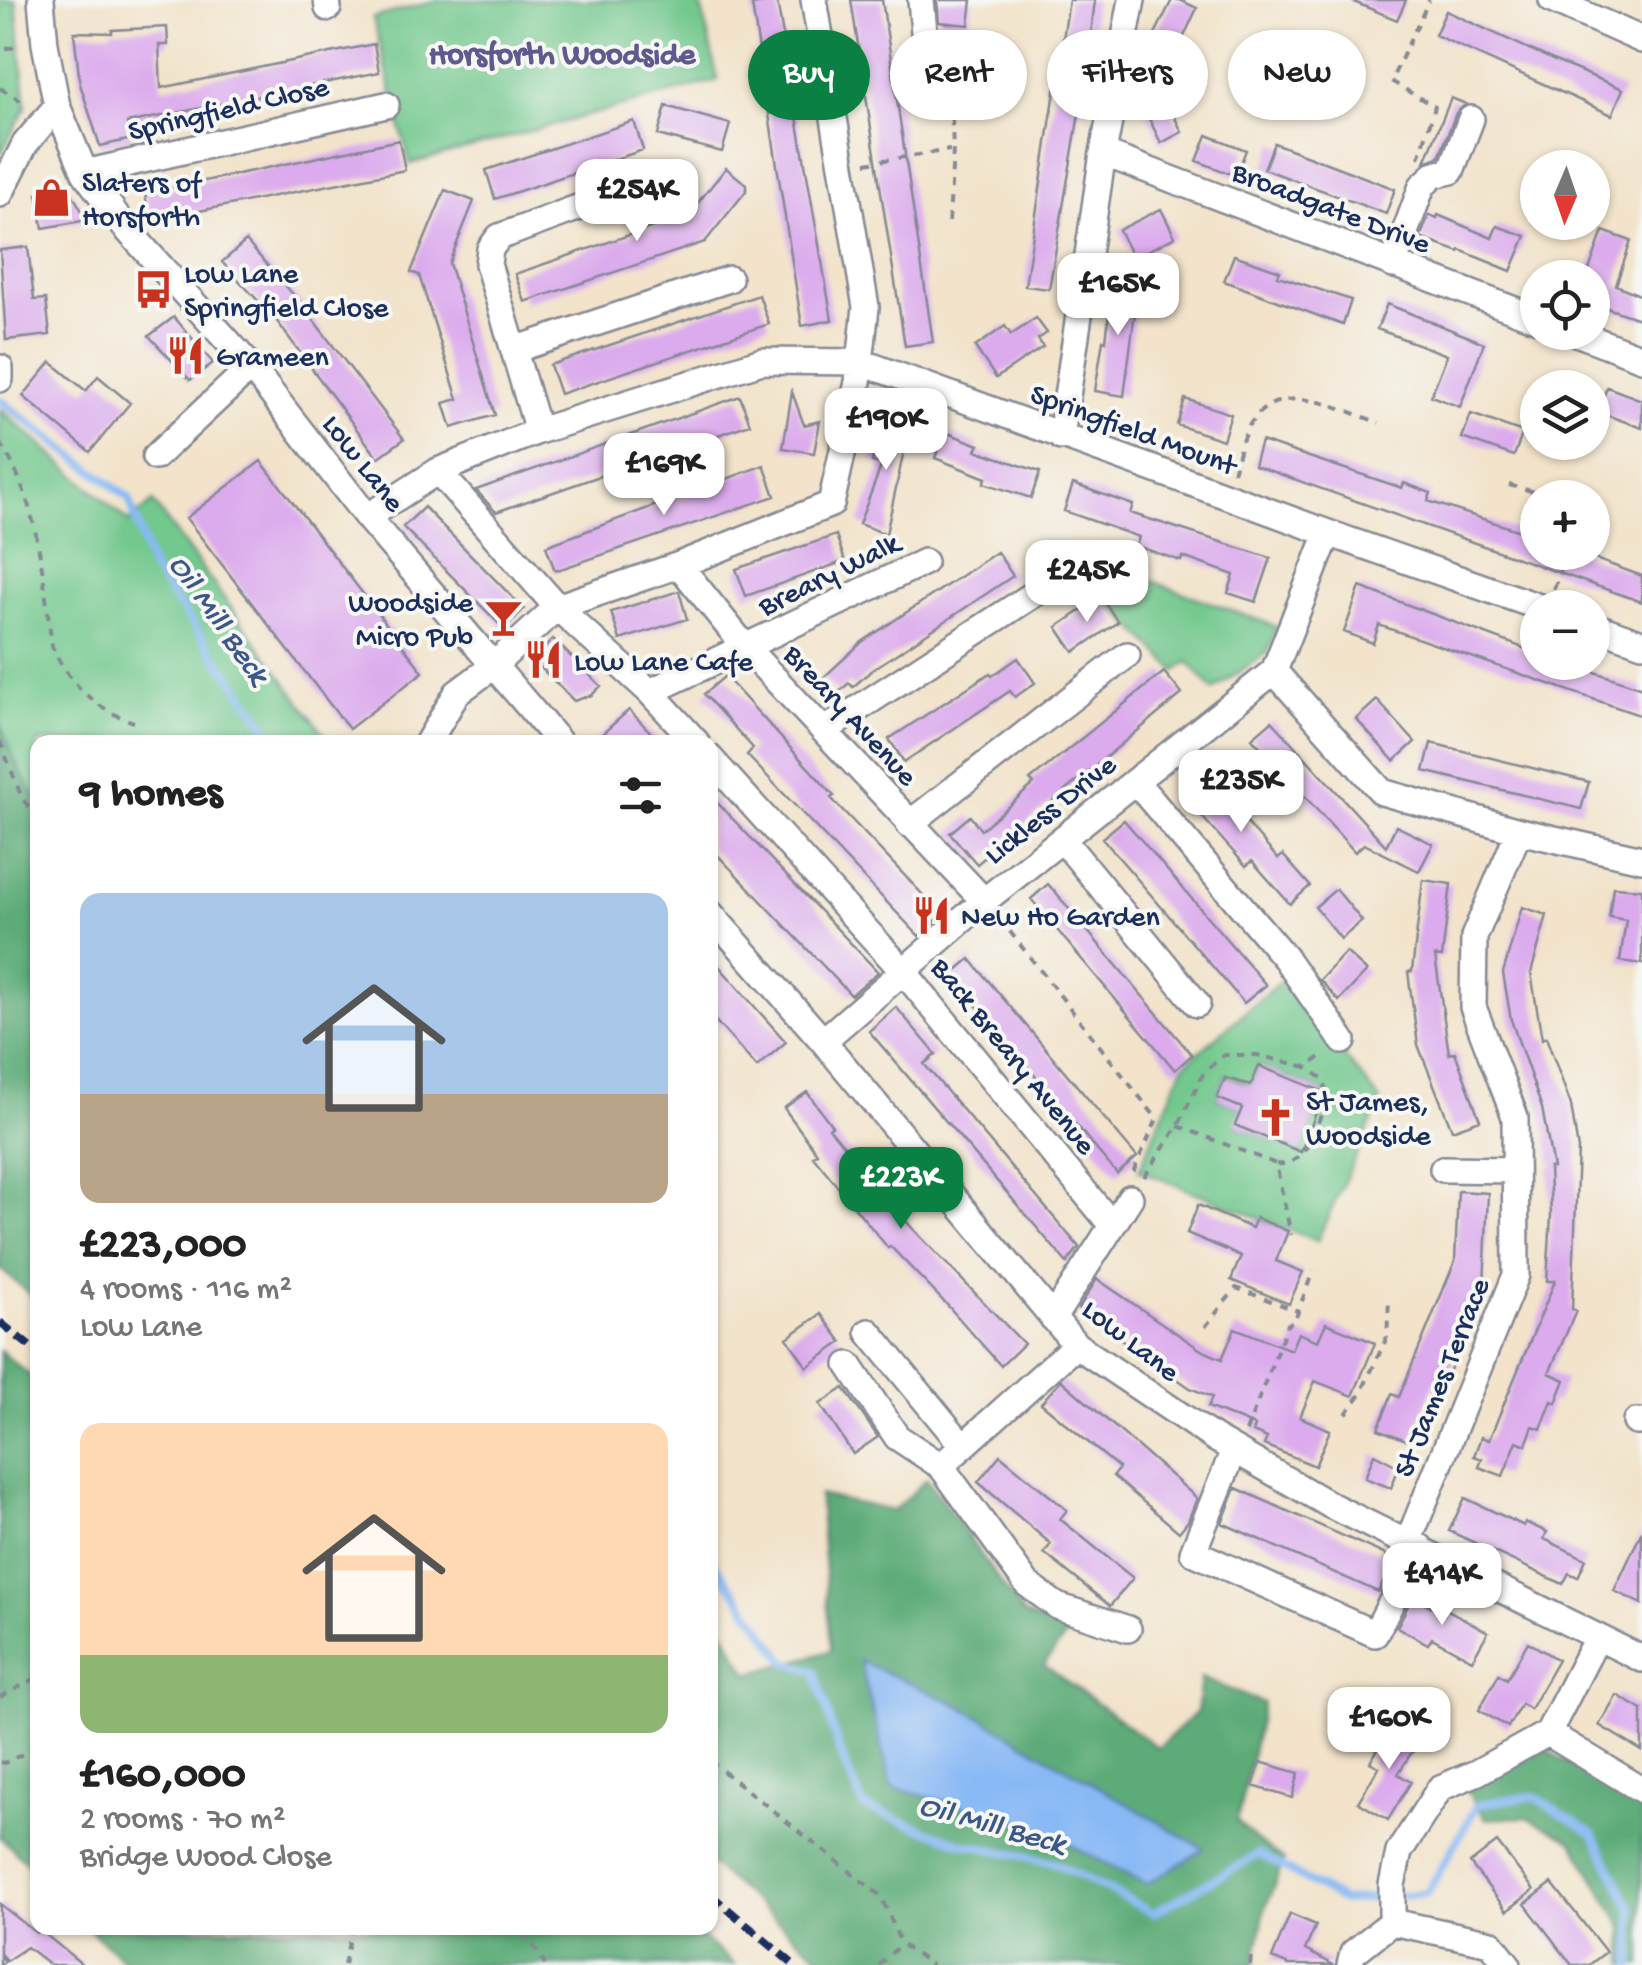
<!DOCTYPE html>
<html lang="en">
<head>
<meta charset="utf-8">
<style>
  body { margin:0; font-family:"Gochi Hand",sans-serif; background:#f6f6f6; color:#222; height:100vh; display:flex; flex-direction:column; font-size:38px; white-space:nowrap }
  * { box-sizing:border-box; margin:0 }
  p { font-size:32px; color:#767676 }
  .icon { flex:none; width:55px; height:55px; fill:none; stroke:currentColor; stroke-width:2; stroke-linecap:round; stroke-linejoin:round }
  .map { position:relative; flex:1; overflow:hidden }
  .sheet { position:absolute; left:30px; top:735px; width:688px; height:1200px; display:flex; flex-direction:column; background:#fff; border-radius:20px; box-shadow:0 2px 8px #0004 }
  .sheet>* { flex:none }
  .banner { position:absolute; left:748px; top:30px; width:742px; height:90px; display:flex; gap:20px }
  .needle { width:65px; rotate:182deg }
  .controls { position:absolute; left:1520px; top:150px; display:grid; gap:20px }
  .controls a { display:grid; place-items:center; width:90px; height:90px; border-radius:50%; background:#fff; box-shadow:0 2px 8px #0004; font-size:50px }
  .price { position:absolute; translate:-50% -85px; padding:0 22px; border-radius:20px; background:#fff; color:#222; font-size:32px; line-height:65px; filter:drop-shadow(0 2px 5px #0008) }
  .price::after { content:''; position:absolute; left:50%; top:60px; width:30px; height:22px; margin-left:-15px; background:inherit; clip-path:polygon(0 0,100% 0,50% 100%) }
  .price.selected { background:#0b8043; color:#fff }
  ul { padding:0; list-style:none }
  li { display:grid; align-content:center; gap:20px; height:530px; padding:0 50px }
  li span { display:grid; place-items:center; height:310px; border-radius:20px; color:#555 }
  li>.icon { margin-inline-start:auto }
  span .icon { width:180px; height:180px; fill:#fffc; stroke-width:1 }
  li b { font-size:42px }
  h2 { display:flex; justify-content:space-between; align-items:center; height:120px; padding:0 50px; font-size:42px }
  .chip { padding:0 35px; border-radius:45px; background:#fff; box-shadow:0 2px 8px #0004; font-size:35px; line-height:90px }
  .chip.selected { background:#0b8043; color:#fff }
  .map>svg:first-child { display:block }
</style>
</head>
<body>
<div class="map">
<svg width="1642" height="1965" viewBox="0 0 1642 1965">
  <rect width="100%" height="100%" fill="#f6f6f2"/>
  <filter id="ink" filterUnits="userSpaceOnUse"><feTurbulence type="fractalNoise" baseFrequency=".01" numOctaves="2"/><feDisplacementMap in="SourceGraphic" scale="20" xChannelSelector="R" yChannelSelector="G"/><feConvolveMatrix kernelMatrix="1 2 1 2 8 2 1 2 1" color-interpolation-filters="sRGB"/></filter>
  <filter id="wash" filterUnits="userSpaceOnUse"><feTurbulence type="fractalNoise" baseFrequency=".0048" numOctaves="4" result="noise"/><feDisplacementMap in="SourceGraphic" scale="40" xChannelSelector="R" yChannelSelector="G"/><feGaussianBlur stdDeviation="2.25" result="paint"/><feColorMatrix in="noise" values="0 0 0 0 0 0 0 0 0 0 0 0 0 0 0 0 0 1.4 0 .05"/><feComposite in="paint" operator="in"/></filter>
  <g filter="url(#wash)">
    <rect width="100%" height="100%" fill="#f2e3ca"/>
    <path fill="#72c88d" stroke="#467c76" stroke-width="2.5" fill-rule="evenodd" d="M0 0H16L26 107 0 155Z
      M439 0H700L718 80 410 164 373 18Z
      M0 409 129 522 153 502 330 742H38L37 802 15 762 0 724Z
      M1089 558 1277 627 1267 653 1213 690 1188 662 1176 671 1101 594 1082 586Z
      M1282 980 1381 1101 1317 1241 1139 1170 1183 1066ZM1259 1066 1324 1092 1301 1151 1236 1126 1242 1108 1217 1098 1226 1075 1251 1085Z"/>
    <path fill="#5dac78" stroke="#3c6e6b" stroke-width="2.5" fill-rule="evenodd" d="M0 724 15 762 37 802V1300L0 1269Z
      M0 1351 37 1381V1873L0 1837Z
      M927 1479 1023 1614 1068 1633 1044 1665 1158 1748 1197 1712 1201 1678 1263 1703 1237 1821 1256 1840 1284 1860 1265 1909 1254 1965H829L710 1864V1606L748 1674 831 1651 819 1495 893 1511ZM860 1662 961 1706 1203 1849 1146 1884 1033 1826 892 1787Z
      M1545 1749 1642 1808V1965H1625L1623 1926 1572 1841 1527 1817 1486 1819 1466 1790Z
      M88 1928H691L735 1965H129Z"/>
    <path fill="#89b9f5" stroke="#5274aa" stroke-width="2.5" d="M860 1661 961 1706 1204 1849 1147 1884 1033 1826 892 1787Z"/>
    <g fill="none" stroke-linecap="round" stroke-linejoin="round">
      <path stroke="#89b9f5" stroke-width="8" d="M0 400 129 498 151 567 278 742
        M710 1557 786 1662 815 1671 839 1750 864 1807 961 1843 1056 1863 1153 1913 1259 1854 1343 1901 1427 1893 1478 1804 1533 1796 1593 1833 1632 1910V1965"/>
    </g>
    <g id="blocks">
      <path fill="#dbabed" d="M851 0H882L933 342 905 346Z
        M937 0H972L969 25 939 22Z
        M1069 0H1095L1087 67 1049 289 1025 286Z
        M1172 0H1180L1197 8 1179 47 1154 36Z
        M1349 0H1406L1397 20Z
        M777 1 832 320 802 326 752 5Z
        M1446 11 1555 61 1623 89 1612 115 1435 35Z
        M167 27 168 45H159L161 88 374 44 379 72 127 123 132 139 100 146 80 84 74 32 112 33V30Z
        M1162 92 1182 132 1161 143 1141 102Z
        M1451 98 1466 104 1456 113 1439 157 1425 162Z
        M666 106 730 124 722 152 658 135Z
        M634 121 643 150 495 199 486 170Z
        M1207 135 1246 150 1236 176 1197 161Z
        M399 140 405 170 184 214 183 208 149 214 142 181 160 178 162 190Z
        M1274 143 1395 189 1386 214 1264 169Z
        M726 168 746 184V191L705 242 525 302 515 274 688 215Z
        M69 188 87 220 43 228 37 194Z
        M445 190 474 201 449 263 495 415 452 428 444 403 458 399 419 275 411 272Z
        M1161 209 1175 237 1133 258 1119 230Z
        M1429 215 1437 218 1438 215 1492 238 1497 226 1526 236 1511 271 1460 250 1459 252 1420 238Z
        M1603 231 1631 241 1616 285 1642 296V320L1592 303V278H1586Z
        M246 241 299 301 404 439 378 458 276 320 222 262Z
        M28 247 34 300 46 299 50 335 6 340 0 250Z
        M1234 255 1280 271 1278 276 1351 300 1343 325 1224 281Z
        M1113 279 1139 281 1124 396 1095 391 1103 340 1106 341Z
        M759 295 769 324 560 394 550 365Z
        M1387 304 1484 343 1460 407 1431 396 1447 355 1377 329Z
        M174 317 213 363 190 380 149 336Z
        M1036 318 1047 333 1038 339 1043 347 996 378 975 347 1005 326 1011 335Z
        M51 362 86 391 98 376 130 403 90 452 23 396Z
        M1607 387 1642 400V428L1598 412Z
        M792 392 804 425 820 421 814 453 783 448Z
        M740 396 750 424 496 512 476 490Z
        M1185 399 1231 414 1223 440 1177 425Z
        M1471 414 1523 432 1514 456 1462 438Z
        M882 417 910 423 886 534 859 524 882 464 872 462Z
        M945 432 979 445 976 450 1040 472 1031 498 984 483 986 478 935 458Z
        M1261 441 1402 488 1404 483 1431 493 1428 501 1538 537V552H1576L1642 576V602L1254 465Z
        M261 461 423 672 349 729 186 518Z
        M764 465 775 496 555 571 546 546Z
        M1073 484 1133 505 1130 513 1271 558 1256 602 1228 593 1234 575 1183 557 1181 561 1136 546 1139 537 1064 511Z
        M424 507 524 609 504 629 403 527Z
        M836 535 845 561 746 596 736 569Z
        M997 552 1013 576 872 670 853 687 849 683 838 693 823 678 862 642Z
        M1360 587 1537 653 1534 662H1565L1642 688V716L1379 625 1373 643 1344 632Z
        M679 591 687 619 620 640 611 612Z
        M1101 597 1118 622 1074 652 1057 627Z
        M553 639 601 686 592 695 574 701 533 660Z
        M1018 658 1035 683 1015 697 1010 691 904 762 889 739 990 673 992 676Z
        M1164 672 1182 694 977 864 950 833 970 816 981 830 1034 784 1030 780Z
        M725 676 834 796 831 798 942 915 919 936 747 755 753 748 704 694Z
        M1377 700 1415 742 1394 761 1356 719Z
        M629 710 660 742H593Z
        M1272 721 1386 846 1396 826 1433 844 1419 871 1364 844 1355 852 1252 738Z
        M1431 743 1589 782 1581 809 1424 771Z
        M1198 766 1278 859 1283 855 1310 886 1290 904 1252 861 1246 866 1181 793 1187 788 1181 781Z
        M710 795 878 972 851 995 710 847Z
        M1124 820 1266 985 1244 1003 1102 838Z
        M1423 880 1451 884 1442 957 1435 956 1449 1054 1455 1052 1480 1120 1452 1130 1418 1045 1408 972 1412 971Z
        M1048 884 1192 1055 1175 1070 1031 899Z
        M1613 887 1642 889V964L1620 961 1626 920 1609 917Z
        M1336 889 1362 921 1341 939 1315 907Z
        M1522 907 1547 915 1531 973 1542 1039 1546 1037 1571 1105 1578 1149 1572 1309 1576 1311 1549 1373 1565 1380 1556 1403 1552 1401 1541 1429 1533 1426 1526 1445 1517 1441 1503 1476 1479 1467 1482 1459 1474 1456 1481 1437 1489 1440 1555 1281H1547L1551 1215 1549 1168H1553L1542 1108 1511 1020 1503 973Z
        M1346 952 1367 971 1339 1001 1320 980Z
        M710 956 786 1042 757 1067 710 1015Z
        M970 959 1137 1157 1117 1174 951 975Z
        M896 1007 936 1054 924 1064 1079 1247 1067 1263 869 1031Z
        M1259 1066 1324 1092 1301 1152 1235 1125 1242 1108 1217 1098 1225 1078 1251 1085Z
        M807 1092 832 1126 829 1128 912 1228 1024 1344 1001 1366 949 1307 890 1246 888 1248 813 1156 817 1153 784 1108Z
        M1458 1191 1488 1193 1484 1286 1446 1380 1437 1377 1411 1442 1378 1429 1392 1394 1399 1397 1455 1261Z
        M1198 1205 1252 1228 1256 1218 1288 1231 1276 1261 1303 1272 1289 1304 1231 1280 1241 1256 1187 1233Z
        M1097 1279 1201 1350 1222 1359 1235 1328 1291 1350 1298 1333 1318 1341 1326 1323 1375 1343 1353 1396 1315 1381 1300 1417 1330 1430 1315 1466 1264 1445 1267 1438 1253 1432 1255 1426 1208 1407 1212 1397 1190 1388 1078 1309Z
        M821 1314 842 1342 807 1367 787 1338Z
        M1061 1380 1197 1498 1188 1521 1179 1532 1113 1476 1119 1468 1041 1403Z
        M844 1388 878 1437 853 1454 820 1404Z
        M1374 1454 1399 1467 1391 1488 1365 1478Z
        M1000 1455 1067 1510 1060 1519 1133 1578 1110 1606 1044 1553 1051 1544 978 1482Z
        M1236 1488 1395 1559 1378 1592 1222 1523Z
        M1465 1498 1524 1526 1525 1522 1547 1532 1544 1539 1586 1559 1578 1577 1569 1573 1563 1584 1449 1531Z
        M1642 1531V1604L1614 1591Z
        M1413 1596 1444 1614 1446 1609 1488 1632 1472 1660 1432 1638 1428 1644 1397 1627Z
        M1528 1642 1558 1660 1530 1709 1521 1704 1508 1727 1479 1710 1499 1674 1507 1679Z
        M1617 1695 1642 1710V1751L1599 1725Z
        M1394 1723 1420 1739 1398 1774 1411 1782 1388 1820 1358 1802 1379 1767 1370 1762Z
        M1260 1762 1299 1773 1292 1798 1253 1786Z
        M1497 1842 1534 1890 1507 1911 1470 1863Z
        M1552 1883 1606 1952 1589 1965H1572L1525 1904Z
        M0 1904 36 1933 40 1930 83 1965H50L27 1947 0 1965Z
        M1290 1914 1316 1925 1305 1950 1334 1965H1289L1272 1958Z"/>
    </g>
  </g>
  <g filter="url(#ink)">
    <use href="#blocks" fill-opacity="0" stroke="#868994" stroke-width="2.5"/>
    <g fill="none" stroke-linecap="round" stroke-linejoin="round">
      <defs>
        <path id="minor" d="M41 0 45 44 57 106 85 173 124 226 251 367 367 517 559 742
          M327 0 328 8
          M921 0 924 32
          M1552 0 1642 40
          M1103 153 1538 319
          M85 173 386 105
          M0 194 25 144 57 106
          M1393 265 1422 186 1434 175 1451 171 1471 119
          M1574 332 1642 358
          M514 350 729 279
          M0 368V379
          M538 431 488 264 490 249 499 237 658 178
          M1061 437 1103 153 1132 0
          M155 457 251 367
          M438 471 557 607 650 692 696 742
          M367 517 438 471 538 431 762 361 861 362 1328 533 1542 608
          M1328 533 1274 671 1382 792 1519 831 1642 859
          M679 565 746 648 984 901
          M1592 625 1642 643
          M650 692 924 562
          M825 730 1048 585
          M428 742 457 693 492 667 557 607 679 565 831 504 858 382 866 307 814 0
          M710 758 904 972 1106 1218
          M1135 781 1286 959 1343 1041
          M909 824 1127 655
          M1063 840 1197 1004
          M710 913 823 1041 1076 1345 1214 1438 1330 1505 1642 1659
          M823 1041 984 901 1274 671
          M1443 1169 1515 1170
          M1053 1318 1130 1198
          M869 1332 963 1446
          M1076 1345 941 1466 1027 1584 1057 1606 1128 1629
          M849 1365 897 1437 941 1466
          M1636 1422H1642
          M1234 1450 1193 1552 1375 1634 1420 1547
          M1408 1542 1516 1275 1515 1117 1473 1007 1474 937 1519 831
          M1548 1733 1642 1790
          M1392 1922V1885L1399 1852 1440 1788 1476 1773 1548 1733 1597 1638
          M1392 1922 1491 1943 1508 1965
          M1350 1965 1353 1953 1392 1922"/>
      </defs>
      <use href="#minor" stroke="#868994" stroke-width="30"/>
      <path stroke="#868994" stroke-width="4" stroke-dasharray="8 8" stroke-linecap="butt" d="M6 48 21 47
        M0 88 26 104
        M1419 158 1435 107 1391 81 1429 0
        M866 163 950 150
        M949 222 953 150 950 73
        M0 443C39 501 43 578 52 646 67 682 96 710 134 722
        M1233 472C1238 456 1242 434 1253 420 1283 379 1342 409 1379 423
        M1509 485 1557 498
        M1554 589 1566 552
        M0 741 22 798 38 819
        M1000 919 1157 1119 1132 1175
        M1178 1126 1276 1164 1291 1235
        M1276 1164C1309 1168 1318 1119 1328 1095L1323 1079 1307 1067
        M1144 1177 1178 1126 1204 1072 1224 1055H1257L1307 1067 1322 1056
        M1205 1327 1236 1288 1298 1311
        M1346 1414 1360 1395 1387 1337 1389 1301
        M1246 1432 1287 1325 1295 1320 1313 1271
        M0 1697 38 1677
        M710 1761 881 1896 901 1944 931 1965
        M0 1762 4 1763 38 1747
        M477 1928 481 1933 528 1936 545 1965
        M0 1955 10 1965
        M344 1965 352 1928
        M879 1965 901 1944
        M1250 1965 1251 1955"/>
      <use href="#minor" stroke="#fff" stroke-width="25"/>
      <path stroke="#1b2f5e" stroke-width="8" stroke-dasharray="15 8" stroke-linecap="butt" d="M0 1322 38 1353
        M710 1894 794 1965"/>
    </g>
  </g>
  <defs>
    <symbol id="shop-bare" viewBox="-9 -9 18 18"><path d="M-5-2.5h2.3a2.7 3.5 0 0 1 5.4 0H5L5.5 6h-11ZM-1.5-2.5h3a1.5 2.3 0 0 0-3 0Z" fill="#c8321e" stroke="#f6f6f2" stroke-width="2.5" paint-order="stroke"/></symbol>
    <symbol id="bus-bare" viewBox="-9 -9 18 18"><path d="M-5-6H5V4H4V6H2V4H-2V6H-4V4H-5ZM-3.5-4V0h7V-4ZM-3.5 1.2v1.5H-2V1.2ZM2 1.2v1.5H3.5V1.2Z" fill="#c8321e" stroke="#f6f6f2" stroke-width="2.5" paint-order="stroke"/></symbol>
    <symbol id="restaurant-bare" viewBox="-9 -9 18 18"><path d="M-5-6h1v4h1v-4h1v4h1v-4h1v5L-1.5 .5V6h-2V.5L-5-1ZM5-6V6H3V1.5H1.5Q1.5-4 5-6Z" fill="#c8321e" stroke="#f6f6f2" stroke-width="2.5" paint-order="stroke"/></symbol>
    <symbol id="bar-bare" viewBox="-9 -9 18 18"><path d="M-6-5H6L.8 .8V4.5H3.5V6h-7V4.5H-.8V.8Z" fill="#c8321e" stroke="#f6f6f2" stroke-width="2.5" paint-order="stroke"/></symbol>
    <symbol id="church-bare" viewBox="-9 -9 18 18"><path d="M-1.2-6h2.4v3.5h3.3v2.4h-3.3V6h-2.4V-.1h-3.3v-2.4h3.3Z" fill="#c8321e" stroke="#f6f6f2" stroke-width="2.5" paint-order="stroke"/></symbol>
  </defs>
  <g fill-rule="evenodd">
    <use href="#shop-bare" x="24" y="170" width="55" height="55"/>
    <use href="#bus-bare" x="126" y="262" width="55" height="55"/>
    <use href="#restaurant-bare" x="158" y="328" width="55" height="55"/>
    <use href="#bar-bare" x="476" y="590" width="55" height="55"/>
    <use href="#restaurant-bare" x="516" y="632" width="55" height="55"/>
    <use href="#restaurant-bare" x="904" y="888" width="55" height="55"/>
    <use href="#church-bare" x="1248" y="1090" width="55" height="55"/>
  </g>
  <g text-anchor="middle" stroke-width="8" stroke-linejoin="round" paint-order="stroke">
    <g font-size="30" fill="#1b2f5e" stroke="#f6f6f2">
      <text transform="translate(228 107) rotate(-13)" y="10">Springfield Close</text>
      <text transform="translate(1332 206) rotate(21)" y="10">Broadgate Drive</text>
      <text transform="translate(1134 428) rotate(20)" y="10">Springfield Mount</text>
      <text transform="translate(365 462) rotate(52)" y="10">Low Lane</text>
      <text transform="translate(828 573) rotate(-26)" y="10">Breary Walk</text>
      <text transform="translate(852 714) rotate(47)" y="10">Breary Avenue</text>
      <text transform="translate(1049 808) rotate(-38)" y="10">Lickless Drive</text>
      <text transform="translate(1015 1055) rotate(51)" y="10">Back Breary Avenue</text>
      <text transform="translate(1132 1339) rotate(38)" y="10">Low Lane</text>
      <text transform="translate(1440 1377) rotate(-68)" y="10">St James Terrace</text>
    </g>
    <g font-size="30" fill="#1b2f5e" stroke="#f6f6f2" text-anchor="start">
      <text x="82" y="191">Slaters of<tspan x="82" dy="34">Horsforth</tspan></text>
      <text x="184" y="282">Low Lane<tspan x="184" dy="34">Springfield Close</tspan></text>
      <text x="216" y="365">Grameen</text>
      <text x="473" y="611" text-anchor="end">Woodside<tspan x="473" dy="34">Micro Pub</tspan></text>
      <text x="574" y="670">Low Lane Cafe</text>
      <text x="961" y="925">New Ho Garden</text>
      <text x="1306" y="1110">St James,<tspan x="1306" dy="34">Woodside</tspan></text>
    </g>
    <g font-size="32" font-weight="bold" fill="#5e5a90" stroke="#f6f6f2">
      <text x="562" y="63">Horsforth Woodside</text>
    </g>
    <g font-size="32" font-style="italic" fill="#3c588b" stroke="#f6f6f2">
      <text transform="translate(221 618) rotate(55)" y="11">Oil Mill Beck</text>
      <text transform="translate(993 1822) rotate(16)" y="11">Oil Mill Beck</text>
    </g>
  </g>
</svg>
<div class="controls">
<a><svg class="needle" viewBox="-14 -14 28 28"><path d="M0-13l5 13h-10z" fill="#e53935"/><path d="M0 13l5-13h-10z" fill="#767676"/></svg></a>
<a><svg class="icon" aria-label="locate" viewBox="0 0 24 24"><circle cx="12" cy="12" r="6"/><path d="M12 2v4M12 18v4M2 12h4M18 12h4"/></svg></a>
<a><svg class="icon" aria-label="layers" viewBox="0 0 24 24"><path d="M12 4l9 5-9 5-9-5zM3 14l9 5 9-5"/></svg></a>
<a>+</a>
<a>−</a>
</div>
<b class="price" style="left:637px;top:244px">£254K</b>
<b class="price" style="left:1118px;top:338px">£165K</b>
<b class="price" style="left:886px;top:473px">£190K</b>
<b class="price" style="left:664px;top:518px">£169K</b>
<b class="price" style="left:1087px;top:625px">£245K</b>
<b class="price" style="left:1241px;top:835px">£235K</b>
<b class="price selected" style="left:901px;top:1232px">£223K</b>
<b class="price" style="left:1442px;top:1628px">£414K</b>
<b class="price" style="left:1389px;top:1772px">£160K</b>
<div class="banner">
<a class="chip selected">Buy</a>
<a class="chip">Rent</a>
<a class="chip">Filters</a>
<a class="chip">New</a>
</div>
<section class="sheet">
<h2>9 homes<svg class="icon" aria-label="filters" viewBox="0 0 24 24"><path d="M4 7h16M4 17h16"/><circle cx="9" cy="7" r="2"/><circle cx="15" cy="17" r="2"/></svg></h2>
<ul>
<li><span style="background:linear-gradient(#a9c7e8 65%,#b9a48a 0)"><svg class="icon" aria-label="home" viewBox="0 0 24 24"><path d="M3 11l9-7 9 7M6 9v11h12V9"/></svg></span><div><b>£223,000</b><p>4 rooms · 116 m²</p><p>Low Lane</p></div></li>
<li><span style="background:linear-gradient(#ffd9b3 75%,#8fb573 0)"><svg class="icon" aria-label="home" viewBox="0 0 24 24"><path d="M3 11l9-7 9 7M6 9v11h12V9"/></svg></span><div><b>£160,000</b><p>2 rooms · 70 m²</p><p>Bridge Wood Close</p></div></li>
</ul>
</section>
</div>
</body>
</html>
